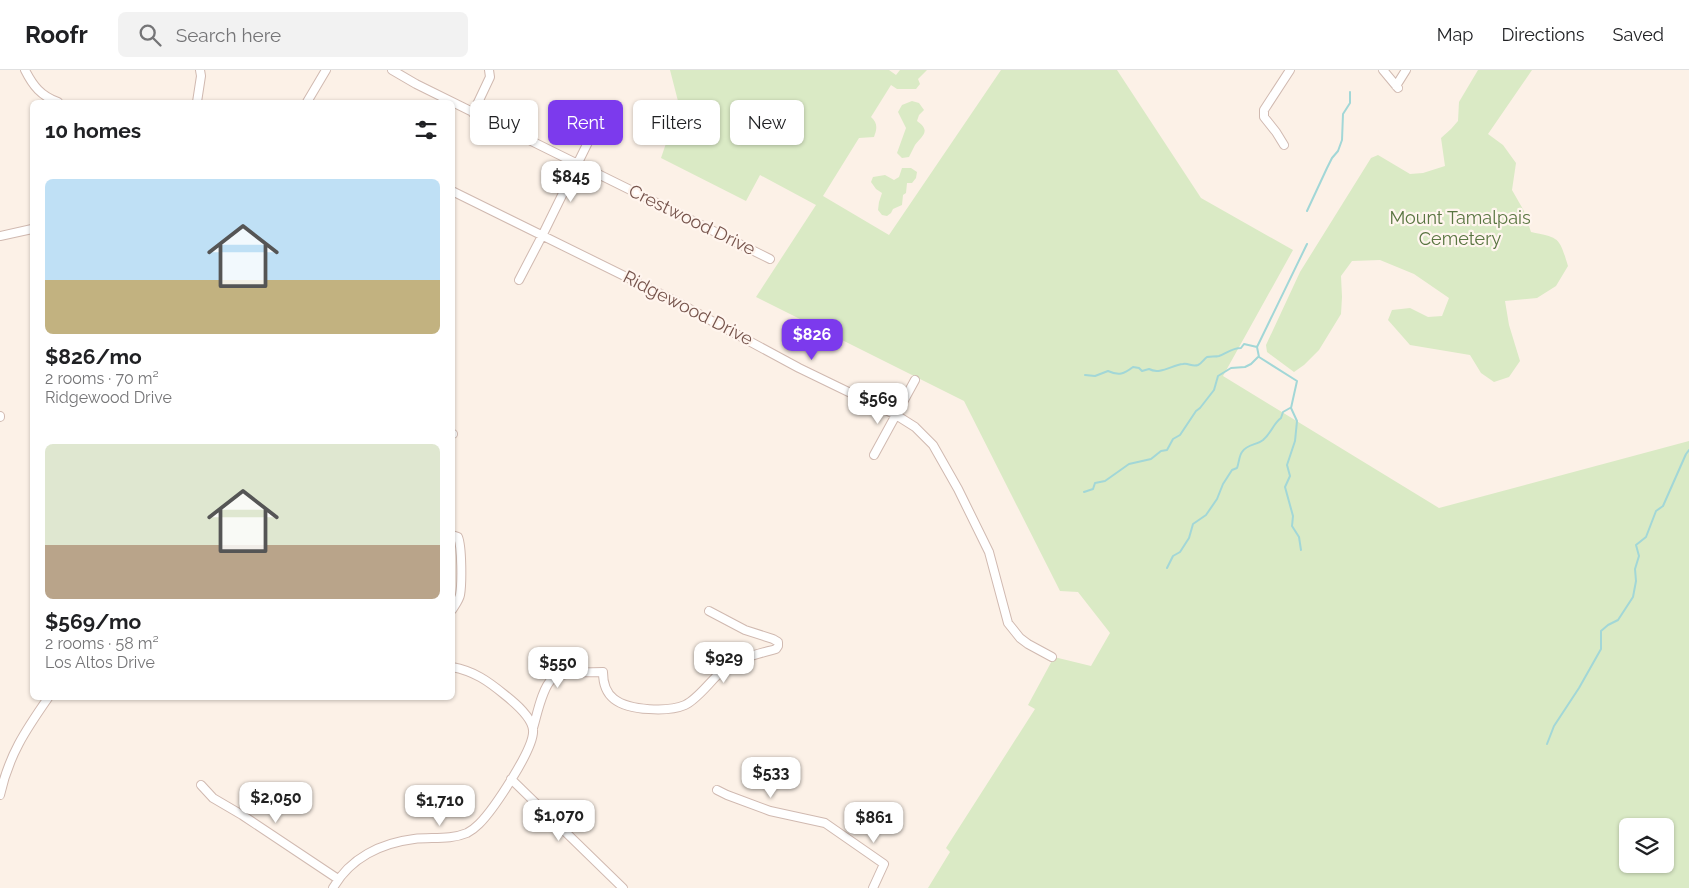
<!DOCTYPE html>
<html lang="en">
<head>
<meta charset="utf-8">
<style>
  body { margin:0; font-family:Raleway,sans-serif; background:#f2f2f2; color:#202124; height:100vh; display:flex; flex-direction:column; font-size:19px; white-space:nowrap }
  * { box-sizing:border-box; margin:0 }
  p { font-size:16px; color:#757577 }
  .icon { flex:none; width:28px; height:28px; fill:none; stroke:currentColor; stroke-width:2; stroke-linecap:round; stroke-linejoin:round }
  .map { position:relative; flex:1; overflow:hidden }
  .panel { position:absolute; left:30px; top:30px; width:425px; height:600px; display:flex; flex-direction:column; background:#fff; border-radius:8px; box-shadow:0 1px 4px #0004 }
  .panel>* { flex:none }
  .guide { position:absolute; left:470px; top:30px; width:475px; height:45px; display:flex; gap:10px }
  .fabs { position:absolute; left:1619px; top:748px; display:grid; gap:10px }
  .fabs a { display:grid; place-items:center; width:55px; height:55px; border-radius:8px; background:#fff; box-shadow:0 1px 4px #0004; font-size:25px }
  .price { position:absolute; translate:-50% -42px; padding:0 11px; border-radius:10px; background:#fff; color:#222; font-size:16px; line-height:32px; filter:drop-shadow(0 1px 2px #0008) }
  .price::after { content:''; position:absolute; left:50%; top:30px; width:15px; height:11px; margin-left:-8px; background:inherit; clip-path:polygon(0 0,100% 0,50% 100%) }
  .price.active { background:#7c3aed; color:#fff }
  ul { padding:0; list-style:none }
  li { display:grid; align-content:center; gap:10px; height:265px; padding:0 15px }
  li span { display:grid; place-items:center; height:155px; border-radius:8px; color:#555 }
  li>.icon { margin-inline-start:auto }
  span .icon { width:90px; height:90px; fill:#fffc; stroke-width:1 }
  li b { font-size:21px }
  h2 { display:flex; justify-content:space-between; align-items:center; height:60px; padding:0 15px; font-size:21px }
  .tag { padding:0 18px; border-radius:8px; background:#fff; box-shadow:0 1px 4px #0004; font-size:18px; line-height:45px }
  .tag.active { background:#7c3aed; color:#fff }
  header { display:flex; align-items:center; gap:30px; box-sizing:border-box; height:70px; padding:0 25px; background:#fff; border-bottom:1px solid #e0e0e0 }
  header strong { font-size:24px }
  nav { display:flex; gap:28px; margin-inline-start:auto; font-size:18px }
  .search { width:350px; height:45px; background:#f2f2f2; display:flex; align-items:center; gap:12px; box-sizing:border-box; padding:0 18px; border-radius:8px; color:#757577; font-size:19px }
  .map>svg:first-child { display:block }
</style>
</head>
<body>
<header>
<strong>Roofr</strong>
<div class="search"><svg class="icon" aria-label="search" viewBox="0 0 24 24"><circle cx="10" cy="10" r="6"/><path d="M15 15l6 6"/></svg>Search here</div>
<nav><a>Map</a><a>Directions</a><a>Saved</a></nav>
</header>
<div class="map">
<svg width="1689" height="818" viewBox="0 0 1689 818">
  <rect width="100%" height="100%" fill="#fcf1e7"/>
  <path fill="#daeac5" fill-rule="evenodd" d="M670 0H889L896 5 900 0H927L918 9 920 14 916 19H897L891 15 871 47C878 53 877 59 874 67L859 68 823 126 889 165 1001 0H1117L1201 128 1293 180 1223 306 1439 438 1689 371V818H928L950 782 946 778 1035 639 1028 635 1054 587 1091 596 1110 563 1078 522 1060 521 964 331 756 227 816 135 760 105 746 131 661 88 679 35ZM1628 756H1665V794H1628Z
    M1478 0H1532L1488 64 1503 75 1516 93 1512 120 1524 141 1531 162C1560 168 1559 167 1568 196L1556 216 1537 228 1505 231 1509 255 1520 291 1509 307 1494 312 1481 303 1470 285 1410 275 1388 250 1392 240 1410 238 1428 247 1442 246 1449 228 1414 204 1380 190 1352 191 1341 206 1342 227 1341 244 1319 280 1304 295 1294 302 1267 282 1266 275 1300 202 1371 88 1378 85 1410 104 1423 103 1445 96 1441 68 1451 59 1458 51 1459 32Z
    M912 31 919 33 924 40 919 45 917 51C931 61 923 65 915 75 913 79 911 83 909 87L902 88 897 83 906 58 898 42 902 35Z
    M902 98H911L917 102 916 108 912 113H907L906 123 903 125 902 135 893 139 891 143 887 146 882 145 878 140 879 132 882 123 876 119 871 112 873 107 885 105 894 110 899 107Z"/>
  <g fill="none" stroke-linecap="round" stroke-linejoin="round">
    <path stroke="#a2d7d7" stroke-width="2" d="M1307 141 1327 98 1332 88 1338 81 1342 70 1343 44 1350 33V22
      M1085 305 1095 306 1108 301C1119 306 1124 304 1133 297L1139 298 1142 301 1149 299C1160 305 1172 295 1183 294 1189 293 1192 297 1198 295 1202 293 1204 289 1207 287 1211 286 1215 287 1219 286 1227 283 1232 278 1241 278L1244 274 1257 277
      M1084 422 1093 419 1095 413 1105 411 1129 394 1151 389 1161 381 1167 380 1173 369 1180 365 1196 341 1200 338 1214 320 1218 306 1231 298 1245 297 1251 294 1258 287
      M1301 480 1299 467 1292 456 1293 446 1285 417 1290 406 1287 395 1295 371 1297 351 1291 338 1297 311 1259 287 1257 277 1307 174
      M1167 498 1173 486 1180 482 1189 468 1193 454 1206 445 1217 429 1223 414 1232 400 1237 398C1239 393 1239 386 1242 382 1247 374 1257 375 1263 370 1272 362 1273 354 1281 348L1283 342 1290 338
      M1547 674 1554 656 1579 618 1601 579V561L1608 555 1618 550 1633 527 1636 511 1635 499 1639 486 1636 475 1646 467 1656 441 1663 436 1686 384 1689 380"/>
    <defs>
      <path id="minor" d="M25 0C33 16 41 26 58 32
        M392 0 416 14 770 189
        M1383 0 1398 18
        M1396 16 1406 0
        M197 32 201 6 200 0
        M307 32 326 0
        M473 43 490 7 489 0
        M1284 75 1276 62 1264 47V40L1290 0
        M452 121 673 230 799 298 896 345 915 357 933 375 958 419 989 482 1008 553 1020 568 1028 574 1052 587
        M0 166 32 159
        M519 210 543 164 594 60V47
        M0 346V347
        M452 364H453
        M874 385 915 310
        M452 465 458 467C462 477 462 514 460 525 459 530 455 535 452 540
        M533 658C537 645 542 618 552 609 560 602 591 602 603 602 603 612 605 622 614 629 629 641 669 642 685 635 698 629 711 610 722 601 737 588 758 584 776 579L778 576V572L773 569 745 560 709 541
        M511 709 623 818
        M201 715 213 728 242 745 338 809
        M717 720 727 725 770 741 825 753 884 794 873 818
        M0 725C9 685 25 661 48 628
        M333 818C350 788 381 773 414 769 432 767 450 770 467 763 471 761 476 757 479 754 493 740 535 678 533 660 532 647 515 633 505 625 488 611 474 601 452 597"/>
    </defs>
    <use href="#minor" stroke="#d0b9b0" stroke-width="10"/>
    <use href="#minor" stroke="#fff" stroke-width="8"/>
  </g>
  <g text-anchor="middle" stroke-width="4.5" stroke-linejoin="round" paint-order="stroke">
    <g font-size="18" fill="#597541" stroke="#fff5ee">
      <text x="1460" y="154">Mount Tamalpais<tspan x="1460" dy="21">Cemetery</tspan></text>
    </g>
    <g font-size="18" fill="#76544c" stroke="#fff5ee">
      <text transform="translate(692 150) rotate(26)" y="6">Crestwood Drive</text>
      <text transform="translate(688 238) rotate(27)" y="6">Ridgewood Drive</text>
    </g>
  </g>
</svg>
<div class="fabs">
<a><svg class="icon" aria-label="layers" viewBox="0 0 24 24"><path d="M12 4l9 5-9 5-9-5zM3 14l9 5 9-5"/></svg></a>
</div>
<b class="price" style="left:571px;top:133px">$845</b>
<b class="price active" style="left:812px;top:291px">$826</b>
<b class="price" style="left:878px;top:355px">$569</b>
<b class="price" style="left:724px;top:614px">$929</b>
<b class="price" style="left:558px;top:619px">$550</b>
<b class="price" style="left:771px;top:729px">$533</b>
<b class="price" style="left:276px;top:754px">$2,050</b>
<b class="price" style="left:440px;top:757px">$1,710</b>
<b class="price" style="left:559px;top:772px">$1,070</b>
<b class="price" style="left:874px;top:774px">$861</b>
<div class="guide">
<a class="tag">Buy</a>
<a class="tag active">Rent</a>
<a class="tag">Filters</a>
<a class="tag">New</a>
</div>
<section class="panel">
<h2>10 homes<svg class="icon" aria-label="filters" viewBox="0 0 24 24"><path d="M4 7h16M4 17h16"/><circle cx="9" cy="7" r="2"/><circle cx="15" cy="17" r="2"/></svg></h2>
<ul>
<li><span style="background:linear-gradient(#bfe0f5 65%,#c2b280 0)"><svg class="icon" aria-label="home" viewBox="0 0 24 24"><path d="M3 11l9-7 9 7M6 9v11h12V9"/></svg></span><div><b>$826/mo</b><p>2 rooms · 70 m²</p><p>Ridgewood Drive</p></div></li>
<li><span style="background:linear-gradient(#dfe7d0 65%,#b9a48a 0)"><svg class="icon" aria-label="home" viewBox="0 0 24 24"><path d="M3 11l9-7 9 7M6 9v11h12V9"/></svg></span><div><b>$569/mo</b><p>2 rooms · 58 m²</p><p>Los Altos Drive</p></div></li>
</ul>
</section>
</div>
</body>
</html>
